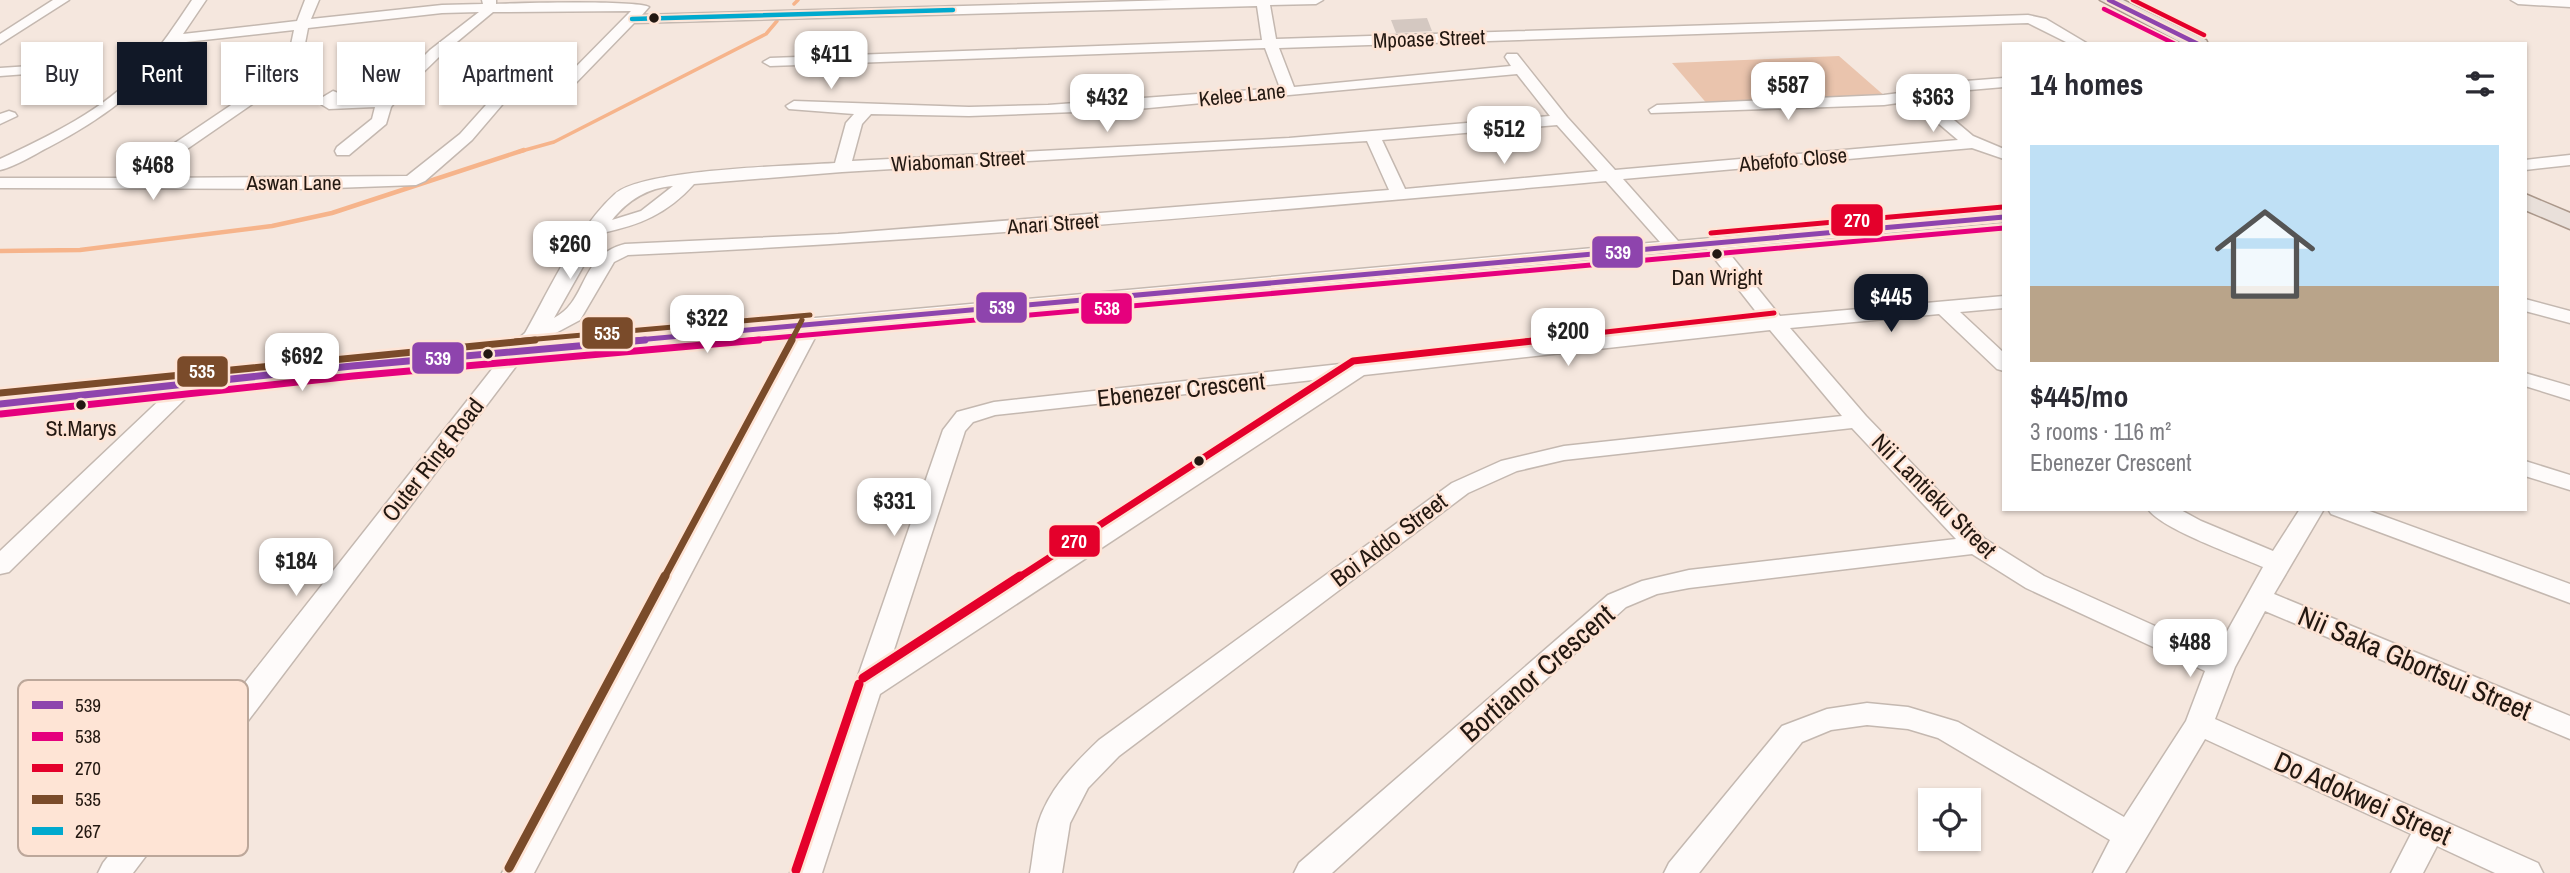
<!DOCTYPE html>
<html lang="en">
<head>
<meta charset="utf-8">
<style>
  body { margin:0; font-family:"Archivo Narrow",sans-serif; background:#f7f7f7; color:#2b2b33; height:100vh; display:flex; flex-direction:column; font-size:26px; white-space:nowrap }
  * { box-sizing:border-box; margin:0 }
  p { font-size:23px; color:#7c7c81 }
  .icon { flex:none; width:38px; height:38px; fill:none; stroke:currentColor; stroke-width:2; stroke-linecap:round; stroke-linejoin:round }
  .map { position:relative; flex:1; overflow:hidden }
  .side { position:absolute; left:2002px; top:42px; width:525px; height:469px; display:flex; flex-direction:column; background:#fff; border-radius:0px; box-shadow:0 2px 5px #0004 }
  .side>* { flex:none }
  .hud { position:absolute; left:21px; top:42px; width:665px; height:63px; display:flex; gap:14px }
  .controls { position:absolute; left:1918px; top:788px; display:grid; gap:14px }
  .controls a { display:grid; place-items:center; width:63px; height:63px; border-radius:0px; background:#fff; box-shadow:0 2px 5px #0004; font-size:35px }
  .price { position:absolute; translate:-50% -60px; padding:0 16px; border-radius:14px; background:#fff; color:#222; font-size:23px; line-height:46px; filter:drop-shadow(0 2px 4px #0008) }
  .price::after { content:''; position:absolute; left:50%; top:42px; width:21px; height:16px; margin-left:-10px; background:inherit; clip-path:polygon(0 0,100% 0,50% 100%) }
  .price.active { background:#111827; color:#fff }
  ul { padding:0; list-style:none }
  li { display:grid; align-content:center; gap:14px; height:371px; padding:0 28px }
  li span { display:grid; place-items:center; height:217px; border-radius:0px; color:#555 }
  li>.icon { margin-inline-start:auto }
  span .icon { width:126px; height:126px; fill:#fffc; stroke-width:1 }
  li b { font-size:30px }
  h2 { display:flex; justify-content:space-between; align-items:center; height:84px; padding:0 28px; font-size:30px }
  .chip { padding:0 24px; border-radius:0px; background:#fff; box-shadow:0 2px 5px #0004; font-size:24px; line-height:63px }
  .chip.active { background:#111827; color:#fff }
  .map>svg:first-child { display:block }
</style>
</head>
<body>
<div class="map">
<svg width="2570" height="873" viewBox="0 0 2570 873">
  <rect width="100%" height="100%" fill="#f5e7de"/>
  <path fill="#eac4ad" d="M1839 56 1887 98 1709 106 1672 63Z"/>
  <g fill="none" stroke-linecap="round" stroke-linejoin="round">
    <path stroke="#f6b48b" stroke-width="3.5" d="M794 4 798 0
      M518 152 554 142 766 34 777 21"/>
    <path stroke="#f6b48b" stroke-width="4.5" d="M0 251 80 250 272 226 332 213 524 150"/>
  </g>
  <path fill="#d4c8c1" d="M1427 18 1432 31 1396 33 1391 20Z"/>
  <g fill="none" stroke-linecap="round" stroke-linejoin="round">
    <defs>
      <path id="minor" d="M53 0H69L0 44V34Z
        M192 0H206L183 34 297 21 305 0H319L311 19 442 5 483 4 482 0H496V4C521 3 635 0 649 7L642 15 1173 0H1323L1316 4 1270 5 1276 39 2028 15 2046 19 2088 44H2070L2028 23 1279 48 1294 87 1511 66 1505 57 1507 54H1517L1567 117 1615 170 1958 140 1912 101 1884 105 1651 113 1649 110 1657 105 1884 95 1907 92 1910 87 1915 85 2004 78V87L1923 94 1973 136 2004 149V159L1972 148 1623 179 1678 241 2004 212V222L1725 248 1780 316 2004 296V308L1960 312 2004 353V371L1997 369 1939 314 1790 328 1866 416 1985 539 2044 576 2215 653 2263 567C2238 556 2161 529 2148 509H2179L2201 521 2273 551 2300 509H2324L2274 594 2570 716V739L2265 611 2235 667 2215 719 2538 863 2543 873H2495L2437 846 2423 873H2391L2411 834 2205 739 2125 873H2093L2110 840 1938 738 1908 729 1867 725 1831 730 1802 742 1699 873H1664L1669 863 1782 726 1827 709 1867 703 1908 707 1958 722 2124 817 2186 721 2205 671 2026 588 1972 554 1689 588 1657 594 1626 607 1332 873H1294L1299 863 1608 595 1642 581 1689 570 1956 539 1852 428 1564 460 1517 471 1468 493 1119 756 1088 788 1070 823 1062 873H1030C1033 857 1034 840 1038 824 1048 790 1074 764 1099 740L1452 483 1501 461 1564 446 1842 416 1770 330 1364 375 880 694 822 873H790L943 430 957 412 994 402 1761 318 1707 249 819 330 534 873H502L797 332 523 357 133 873H98L103 863 500 359 195 389 9 572 0 574V551L167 393 0 411V397L511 345 525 333C550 289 577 228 615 194 643 169 791 166 835 163L846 123 854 114 789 109 786 106 794 101 969 107 1048 105 1280 88 1265 48 770 66 763 62 770 58 1262 40 1257 6 634 23 570 89H560L557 86 560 83 631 11 493 12 440 56 403 92 391 107 386 124 349 155H337L335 151 337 147 372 119 375 107 329 109 321 104 323 97 333 91 338 93 341 96 339 99 382 98 430 50 479 12 442 13 308 28 301 64 293 76 145 178 407 176 460 134 503 86H513L516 89 513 92 472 140 425 181 416 185 306 189 0 188V178H123L283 70 287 64 294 30 177 43C143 90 100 120 49 147 33 155 17 166 0 170V159C49 136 104 110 141 69 160 48 176 24 192 0ZM1517 74 1550 116 1289 138 852 161 862 124 871 114 969 116 1127 110ZM1557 125 1598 171 1405 189 1382 140ZM1367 141 1389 190 838 234 625 244C578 256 589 300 554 318L602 233C640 225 667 214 694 184L842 172ZM1606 181 1660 242 537 343 580 320 614 262 628 255C955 240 1280 210 1606 181ZM673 186 641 211 612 220C628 200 647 188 673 186ZM1331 378 891 659 965 431 973 422 995 415Z
        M2511 0H2570V7L2518 4Z
        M61 64 68 68 66 71 0 76V68Z
        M9 111 15 113 17 116 0 124V114Z
        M2570 155V165L2525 170V160Z
        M2525 299 2570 311V323L2525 311Z
        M2525 373 2570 386V400L2525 386Z
        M2525 461 2570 475V490L2525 476Z
        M2328 509H2364L2570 584V603L2331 514Z"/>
      <path id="major" d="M2100 0H2123L2206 40 2208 44H2184Z
        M2525 194 2570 213V229L2525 210Z"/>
    </defs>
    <use href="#minor" stroke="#c4b8b0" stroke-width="3"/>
    <use href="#major" stroke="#ab988b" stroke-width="3"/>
    <use href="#minor" fill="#fefbfa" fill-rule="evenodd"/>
    <use href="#major" fill="#e9e0da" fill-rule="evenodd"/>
    <defs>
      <path id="bus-1-far2" d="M2109 0 2198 44"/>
      <path id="bus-1-far1" d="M626 341 2004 217"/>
      <path id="bus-1" d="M0 404 352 366 645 340"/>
      <path id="bus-2-far2" d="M2104 9 2175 44"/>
      <path id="bus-2-far1" d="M740 341 2004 228"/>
      <path id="bus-2" d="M1 414 353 376 759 340"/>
      <path id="bus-3-far3" d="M2133 0 2204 35"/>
      <path id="bus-3-far2" d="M1711 233 2003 207
        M1526 341 1774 313"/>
      <path id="bus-3-far1" d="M1018 578 1353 361 1541 340"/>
      <path id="bus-3" d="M863 678 1020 576
        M796 870 859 684"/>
      <path id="bus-4-far2" d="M515 341 810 315
        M791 341 802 320"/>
      <path id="bus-4-far1" d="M0 393 535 340
        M664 578 792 340"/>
      <path id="bus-4" d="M509 868 665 576"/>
      <path id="bus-5" d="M632 19 953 10"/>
    </defs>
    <use href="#bus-1-far2" stroke="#fee4d5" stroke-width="8"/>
    <use href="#bus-1-far1" stroke="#fee4d5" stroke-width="10"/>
    <use href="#bus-1" stroke="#fee4d5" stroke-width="12"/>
    <use href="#bus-2-far2" stroke="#fee4d5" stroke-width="8"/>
    <use href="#bus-2-far1" stroke="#fee4d5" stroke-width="10"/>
    <use href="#bus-2" stroke="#fee4d5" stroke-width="12"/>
    <use href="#bus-3-far3" stroke="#fee4d5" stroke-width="8"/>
    <use href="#bus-3-far2" stroke="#fee4d5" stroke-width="10"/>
    <use href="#bus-3-far1" stroke="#fee4d5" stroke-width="12"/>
    <use href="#bus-3" stroke="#fee4d5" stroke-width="14"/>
    <use href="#bus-4-far2" stroke="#fee4d5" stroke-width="10"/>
    <use href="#bus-4-far1" stroke="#fee4d5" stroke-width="12"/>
    <use href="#bus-4" stroke="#fee4d5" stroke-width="14"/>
    <use href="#bus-5" stroke="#fee4d5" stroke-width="8"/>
    <use href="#bus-1-far2" stroke="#8e44ad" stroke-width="4.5"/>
    <use href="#bus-1-far1" stroke="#8e44ad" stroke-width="5"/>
    <use href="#bus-1" stroke="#8e44ad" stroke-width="7"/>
    <use href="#bus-2-far2" stroke="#e5007d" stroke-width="4.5"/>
    <use href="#bus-2-far1" stroke="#e5007d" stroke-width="5"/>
    <use href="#bus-2" stroke="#e5007d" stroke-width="7"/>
    <use href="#bus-3-far3" stroke="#e4002b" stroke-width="4.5"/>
    <use href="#bus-3-far2" stroke="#e4002b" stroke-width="5"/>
    <use href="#bus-3-far1" stroke="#e4002b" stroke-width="7"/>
    <use href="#bus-3" stroke="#e4002b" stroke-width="9"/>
    <use href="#bus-4-far2" stroke="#7a4b2a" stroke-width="5"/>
    <use href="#bus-4-far1" stroke="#7a4b2a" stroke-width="7"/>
    <use href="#bus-4" stroke="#7a4b2a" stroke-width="9"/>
    <use href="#bus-5" stroke="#00a9ce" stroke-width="4.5"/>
  </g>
  <g fill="#231811" stroke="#fee4d5" stroke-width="2.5">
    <circle cx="654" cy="18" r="6"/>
    <circle cx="1717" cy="254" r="6"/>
    <circle cx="488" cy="354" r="6"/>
    <circle cx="81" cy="405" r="6"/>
    <circle cx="1199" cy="461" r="6"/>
  </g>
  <g text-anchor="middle" stroke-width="5" stroke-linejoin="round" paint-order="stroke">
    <g font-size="21" fill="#231811" stroke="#fee4d5">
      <text transform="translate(1429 39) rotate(-2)" y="7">Mpoase Street</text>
      <text transform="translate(1242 95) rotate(-6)" y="7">Kelee Lane</text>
      <text transform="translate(1793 160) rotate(-5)" y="7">Abefofo Close</text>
      <text transform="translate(958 161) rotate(-3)" y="7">Wiaboman Street</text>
      <text x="294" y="190">Aswan Lane</text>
      <text transform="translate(1053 224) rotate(-4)" y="7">Anari Street</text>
    </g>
    <g font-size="22" fill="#231811" stroke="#fee4d5">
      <text x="1717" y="285">Dan Wright</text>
      <text x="81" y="436">St.Marys</text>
    </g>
    <g font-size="24" fill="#231811" stroke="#fee4d5">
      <text transform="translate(1181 390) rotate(-6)" y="8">Ebenezer Crescent</text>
      <text transform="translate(433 460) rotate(-52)" y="8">Outer Ring Road</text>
      <text transform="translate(1934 496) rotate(45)" y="8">Nii Lantieku Street</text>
      <text transform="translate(1389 540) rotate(-37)" y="8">Boi Addo Street</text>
    </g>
    <g font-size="28" fill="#231811" stroke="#fee4d5">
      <text transform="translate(2415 663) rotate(23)" y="10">Nii Saka Gbortsui Street</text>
      <text transform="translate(1537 673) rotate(-41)" y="10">Bortianor Crescent</text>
      <text transform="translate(2363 798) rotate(24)" y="10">Do Adokwei Street</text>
    </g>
  </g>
  <rect x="18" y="680" width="230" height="176" rx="10" fill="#fee4d5" stroke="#bca79a" stroke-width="2"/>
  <rect x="32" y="701" width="31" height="8" fill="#8e44ad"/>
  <rect x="32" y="732" width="31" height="9" fill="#e5007d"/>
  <rect x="32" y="764" width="31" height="8" fill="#e4002b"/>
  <rect x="32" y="795" width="31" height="9" fill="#7a4b2a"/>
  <rect x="32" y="827" width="31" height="8" fill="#00a9ce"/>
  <g font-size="19" fill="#231811">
    <text x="75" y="712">539</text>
    <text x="75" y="743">538</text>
    <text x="75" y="775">270</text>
    <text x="75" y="806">535</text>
    <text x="75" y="838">267</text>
  </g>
  <g stroke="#fee4d5" stroke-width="2.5">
    <rect x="1830" y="203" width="54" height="34" rx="7" fill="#e4002b"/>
    <rect x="1591" y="235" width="53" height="34" rx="7" fill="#8e44ad"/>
    <rect x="975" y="291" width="53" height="33" rx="7" fill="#8e44ad"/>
    <rect x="1080" y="292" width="53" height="33" rx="7" fill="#e5007d"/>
    <rect x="581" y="316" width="53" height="34" rx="7" fill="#7a4b2a"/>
    <rect x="411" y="341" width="54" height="34" rx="7" fill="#8e44ad"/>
    <rect x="176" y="355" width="53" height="33" rx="7" fill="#7a4b2a"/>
    <rect x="1048" y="524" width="53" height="34" rx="7" fill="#e4002b"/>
  </g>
  <g font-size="19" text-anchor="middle" font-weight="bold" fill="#fff">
    <text x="1857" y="227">270</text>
    <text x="1618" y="259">539</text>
    <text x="1002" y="314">539</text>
    <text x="1107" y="315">538</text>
    <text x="607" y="340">535</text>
    <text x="438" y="365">539</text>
    <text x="202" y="378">535</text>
    <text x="1074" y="548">270</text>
  </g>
</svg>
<div class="controls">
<a><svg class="icon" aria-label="locate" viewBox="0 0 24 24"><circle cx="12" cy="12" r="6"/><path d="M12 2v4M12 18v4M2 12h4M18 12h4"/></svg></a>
</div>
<b class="price" style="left:831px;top:91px">$411</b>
<b class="price" style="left:1788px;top:122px">$587</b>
<b class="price" style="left:1107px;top:134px">$432</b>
<b class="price" style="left:1933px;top:134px">$363</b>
<b class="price" style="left:1504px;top:166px">$512</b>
<b class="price" style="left:153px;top:202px">$468</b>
<b class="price" style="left:570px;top:281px">$260</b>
<b class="price active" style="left:1891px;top:334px">$445</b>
<b class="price" style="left:707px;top:355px">$322</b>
<b class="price" style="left:1568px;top:368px">$200</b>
<b class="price" style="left:302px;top:393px">$692</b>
<b class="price" style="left:894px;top:538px">$331</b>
<b class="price" style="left:296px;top:598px">$184</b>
<b class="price" style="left:2190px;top:679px">$488</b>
<div class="hud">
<a class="chip">Buy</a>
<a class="chip active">Rent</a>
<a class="chip">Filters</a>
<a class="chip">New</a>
<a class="chip">Apartment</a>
</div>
<section class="side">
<h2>14 homes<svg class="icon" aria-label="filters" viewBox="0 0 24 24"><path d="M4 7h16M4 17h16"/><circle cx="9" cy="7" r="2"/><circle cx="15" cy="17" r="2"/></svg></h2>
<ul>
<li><span style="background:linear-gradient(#bfe0f5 65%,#b9a48a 0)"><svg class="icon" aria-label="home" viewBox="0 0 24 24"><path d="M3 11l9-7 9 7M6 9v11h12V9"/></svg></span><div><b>$445/mo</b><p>3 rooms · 116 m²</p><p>Ebenezer Crescent</p></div></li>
</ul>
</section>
</div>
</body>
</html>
